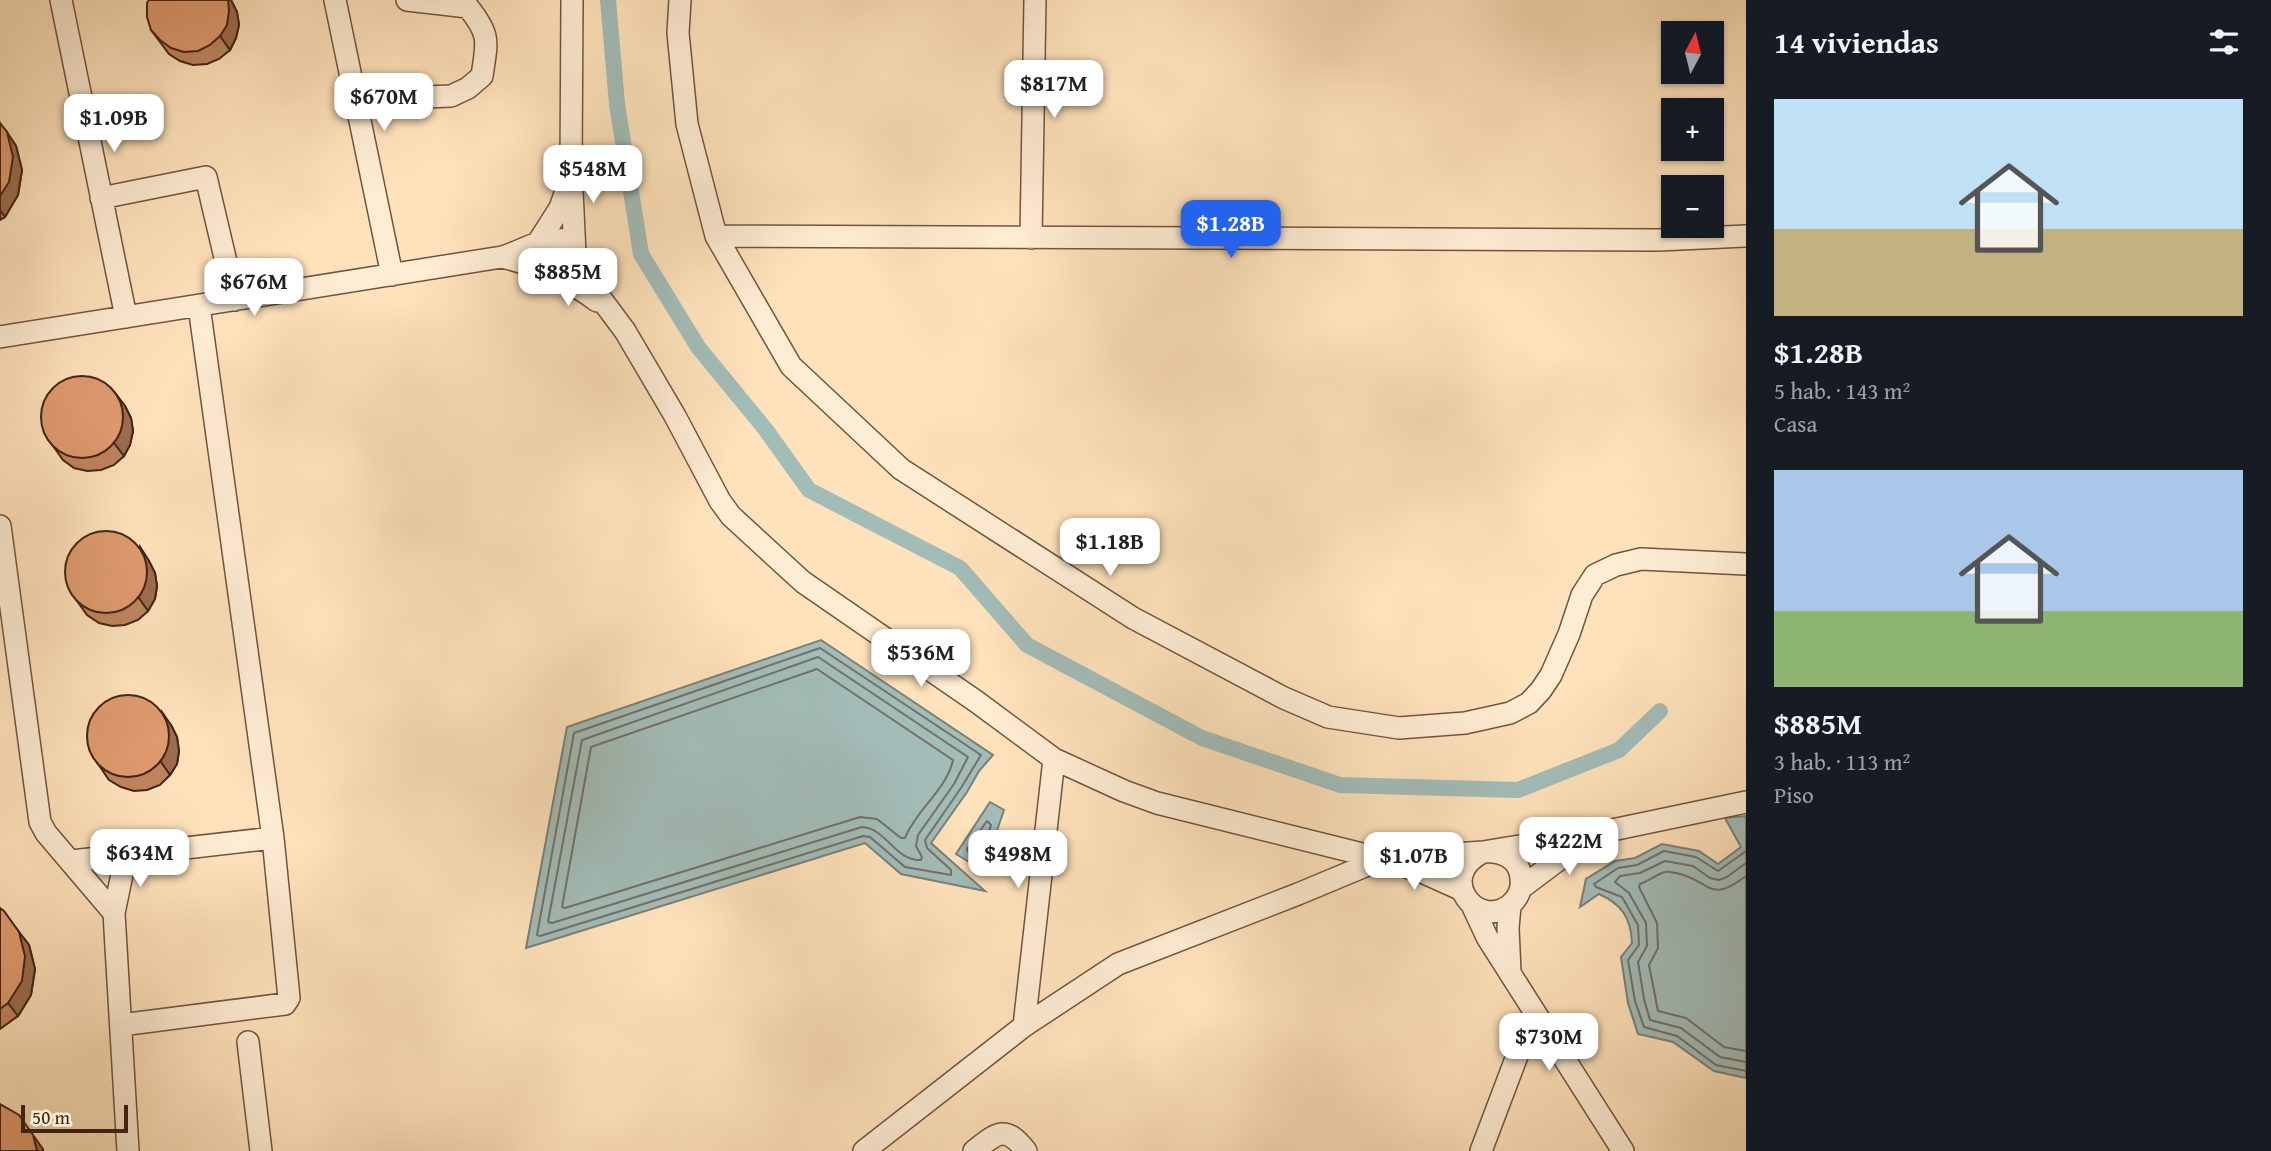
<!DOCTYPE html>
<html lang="es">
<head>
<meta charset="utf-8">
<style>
  body { margin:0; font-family:"Gentium Book Plus",serif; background:#20242c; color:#f1f3f6; height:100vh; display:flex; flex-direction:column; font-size:26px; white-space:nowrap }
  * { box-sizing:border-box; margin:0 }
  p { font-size:23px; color:#9ea1a6 }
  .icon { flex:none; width:38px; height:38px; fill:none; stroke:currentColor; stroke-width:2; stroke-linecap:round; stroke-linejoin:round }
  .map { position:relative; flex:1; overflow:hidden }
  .sheet { display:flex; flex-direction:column; background:#171b24; width:525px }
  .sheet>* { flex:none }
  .needle { width:46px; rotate:7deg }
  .fabs { position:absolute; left:1661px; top:21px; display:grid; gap:14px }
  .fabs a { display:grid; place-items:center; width:63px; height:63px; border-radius:0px; background:#171b24; box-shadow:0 2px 5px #0004; font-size:35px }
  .scale { position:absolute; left:21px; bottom:18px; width:107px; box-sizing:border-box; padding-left:7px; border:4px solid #442415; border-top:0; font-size:19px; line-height:24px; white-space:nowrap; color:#442415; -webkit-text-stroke:5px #feecd3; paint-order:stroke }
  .price { position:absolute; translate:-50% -60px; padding:0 16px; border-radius:14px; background:#fff; color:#222; font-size:23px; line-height:46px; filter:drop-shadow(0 2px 4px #0008) }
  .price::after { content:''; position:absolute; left:50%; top:42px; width:21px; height:16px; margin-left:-10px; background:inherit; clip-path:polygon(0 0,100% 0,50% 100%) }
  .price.active { background:#2563eb; color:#fff }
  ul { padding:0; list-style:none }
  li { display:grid; align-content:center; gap:14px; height:371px; padding:0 28px }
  li span { display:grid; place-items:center; height:217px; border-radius:0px; color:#555 }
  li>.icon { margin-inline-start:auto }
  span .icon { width:126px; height:126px; fill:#fffc; stroke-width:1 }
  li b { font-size:30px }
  h2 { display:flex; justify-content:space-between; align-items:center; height:84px; padding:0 28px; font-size:30px }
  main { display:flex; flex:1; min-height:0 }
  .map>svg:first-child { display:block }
</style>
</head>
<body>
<main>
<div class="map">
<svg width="1746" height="1151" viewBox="0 0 1746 1151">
  <rect width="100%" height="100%" fill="#fee2bb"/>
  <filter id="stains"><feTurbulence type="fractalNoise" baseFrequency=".00286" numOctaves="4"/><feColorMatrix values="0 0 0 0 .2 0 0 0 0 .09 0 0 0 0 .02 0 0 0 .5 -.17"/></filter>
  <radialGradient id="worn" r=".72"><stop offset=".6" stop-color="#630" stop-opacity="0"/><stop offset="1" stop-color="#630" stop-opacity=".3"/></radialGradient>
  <path fill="#a2bcb8" stroke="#7c7f77" stroke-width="2" d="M821 640 993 755 979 771 967 792 931 843 985 891 901 874 865 843 526 948 567 727Z
    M990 802 1004 810 992 845 974 865 956 854Z
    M1746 816V1078L1714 1071 1673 1042 1638 1034 1628 1003 1621 957 1632 943C1631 917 1621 904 1599 894L1580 907 1586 879 1615 861 1635 858 1662 844 1699 851 1718 864 1741 847 1725 818Z"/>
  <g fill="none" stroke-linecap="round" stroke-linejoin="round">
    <path stroke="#737066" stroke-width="2" d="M820 648 981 755 961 788 925 840 927 848 951 870V875L905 867 870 837 863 836 540 936 537 935 574 733Z
      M818 657 968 757 954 784 918 835 916 846 922 857 921 860C896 862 886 828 862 827L552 923 548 922 582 740Z
      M817 669 953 760C947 789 916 810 905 838H901L877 819 860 817 565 908 562 907 591 747Z
      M987 821 991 825 986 841 974 854 970 855 967 849Z
      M1746 851 1718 871 1696 857 1664 851 1637 865 1618 868 1594 884 1596 887 1622 897 1638 925 1639 945 1628 960 1635 1001 1644 1027 1677 1036 1716 1065 1746 1071
      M1746 863 1727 877 1719 880 1710 878 1693 866 1665 861 1640 873 1620 876 1615 882 1629 893 1646 923 1647 946 1638 962 1644 999 1650 1020 1681 1028 1720 1057 1746 1062
      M1746 876C1708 905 1711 880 1676 873 1674 873 1668 871 1665 872 1657 874 1649 881 1640 884L1639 887 1657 923 1658 948 1649 965 1658 1011 1686 1018 1724 1047 1746 1051"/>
    <path stroke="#a2bcb8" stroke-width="16" d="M608 0 617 104 641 254 698 347 766 430 809 490 960 568 1027 645 1202 738 1340 785 1518 790 1619 750 1660 711"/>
    <defs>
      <path id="minor" d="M61 0 126 317
        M335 0 392 275
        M572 0 571 169 575 254 587 280 625 331 675 416 720 501 731 516 803 582 977 702 1054 759 1124 791 1157 803 1382 859 1422 872 1462 890
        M680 0 678 33 687 124 716 236 791 366 901 469 1133 618 1284 698 1328 717 1399 728 1465 723 1510 713 1529 703 1541 690 1551 675 1569 634 1582 595 1595 575 1616 565 1641 559 1746 564
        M356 104 401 98 451 96 468 88 482 76C487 41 491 36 468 7L407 0
        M101 198 206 177 235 300
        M716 236 1658 240 1746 236
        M1031 238 1035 0
        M538 247 539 241 560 208 568 185
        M502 257C536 265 569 280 597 301
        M0 337 502 257C527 250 547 232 573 243
        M0 526 40 822 46 833 114 913 128 1151
        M72 861 273 838
        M1521 888 1589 837
        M1472 905 1487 937 1623 1151
        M1510 906 1508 928 1510 972
        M114 913 126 855
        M121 1025 285 1004 289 998 273 838 199 306
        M1024 1026 1054 759
        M248 1042 261 1151
        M864 1151 1024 1026 1118 964 1298 894 1382 859 1483 852C1502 850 1521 859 1521 880 1522 889 1518 898 1511 904 1478 932 1434 877 1483 852L1593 834 1746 802
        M974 1151C997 1133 1005 1124 1026 1151
        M1481 1151 1534 1011"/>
    </defs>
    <use href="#minor" stroke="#72543e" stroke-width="24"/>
    <use href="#minor" stroke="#feecd3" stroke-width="21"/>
  </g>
  <path fill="#c0845f" stroke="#442415" stroke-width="2" d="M149 0H231L237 12 239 25 236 38 230 50 219 59 207 64 193 65 180 61 169 54 151 30Z
    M0 123 16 146 22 170 18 195 5 217 0 220Z
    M115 393 125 406 131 418 133 431 130 445 124 456 114 465 101 470 87 471 74 468 63 460 46 436Z
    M140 547 149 561 155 573 157 586 155 599 148 611 138 620 125 625 112 626 99 623 87 615 70 591Z
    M171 725 177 737 179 751 177 764 170 775 160 785 147 790 134 791 121 787 109 780 92 755Z
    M0 908 29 945 35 969 31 995 18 1016 0 1029Z"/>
  <path fill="#9c6c4e" stroke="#442415" stroke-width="2" d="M228 0H231L237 12 239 25 236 38 230 50 220 36Z
    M7 132 16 146 22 170 18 195 5 217 0 210V196Z
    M115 393 125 406 131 418 133 431 130 445 124 456 114 443Z
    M140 547 149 561 155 573 157 586 155 599 148 611 139 598Z
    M162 712 171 725 177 737 179 751 177 764 170 775 161 762Z
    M19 932 29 945 35 969 31 995 18 1016 8 1003Z
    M33 1135 43 1149V1151H37Z"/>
  <path fill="#df9a6f" stroke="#442415" stroke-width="2" d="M149 0H228L229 11 227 25 220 36 210 45 198 51 184 52 171 48 160 40 151 30 147 17V3Z
    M0 123 7 132 13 157 9 182 0 196Z
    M41 417a41 41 0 1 1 82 0a41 41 0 1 1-82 0Z
    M65 572a41 41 0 1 1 82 0a41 41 0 1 1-82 0Z
    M87 736a41 41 0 1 1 82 0a41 41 0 1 1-82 0Z
    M0 908 4 911 19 932 25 956 22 981 8 1003 0 1009Z
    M0 1104 19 1115 33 1135 37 1151H0Z"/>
  <rect width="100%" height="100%" filter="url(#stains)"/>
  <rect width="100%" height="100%" fill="url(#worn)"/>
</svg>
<div class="fabs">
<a><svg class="needle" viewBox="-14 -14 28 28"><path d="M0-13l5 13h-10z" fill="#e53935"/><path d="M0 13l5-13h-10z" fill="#9ea1a6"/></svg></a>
<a>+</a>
<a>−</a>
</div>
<div class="scale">50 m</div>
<b class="price" style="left:1054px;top:120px">$817M</b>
<b class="price" style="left:384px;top:133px">$670M</b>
<b class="price" style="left:114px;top:154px">$1.09B</b>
<b class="price" style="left:593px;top:205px">$548M</b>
<b class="price active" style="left:1231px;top:260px">$1.28B</b>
<b class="price" style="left:568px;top:308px">$885M</b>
<b class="price" style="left:254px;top:318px">$676M</b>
<b class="price" style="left:1110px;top:578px">$1.18B</b>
<b class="price" style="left:921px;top:689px">$536M</b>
<b class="price" style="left:1569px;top:877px">$422M</b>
<b class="price" style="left:140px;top:889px">$634M</b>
<b class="price" style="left:1018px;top:890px">$498M</b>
<b class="price" style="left:1414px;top:892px">$1.07B</b>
<b class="price" style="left:1549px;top:1073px">$730M</b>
</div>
<section class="sheet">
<h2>14 viviendas<svg class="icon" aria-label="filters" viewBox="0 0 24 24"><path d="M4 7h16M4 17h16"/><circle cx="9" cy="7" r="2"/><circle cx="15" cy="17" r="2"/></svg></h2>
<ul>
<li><span style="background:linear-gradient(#bfe0f5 60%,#c2b280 0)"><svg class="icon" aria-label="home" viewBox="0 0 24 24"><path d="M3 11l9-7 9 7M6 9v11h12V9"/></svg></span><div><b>$1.28B</b><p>5 hab. · 143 m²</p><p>Casa</p></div></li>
<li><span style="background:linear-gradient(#a9c7e8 65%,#8fb573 0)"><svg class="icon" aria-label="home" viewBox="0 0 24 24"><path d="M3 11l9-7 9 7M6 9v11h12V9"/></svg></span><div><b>$885M</b><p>3 hab. · 113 m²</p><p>Piso</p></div></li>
</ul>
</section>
</main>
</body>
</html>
